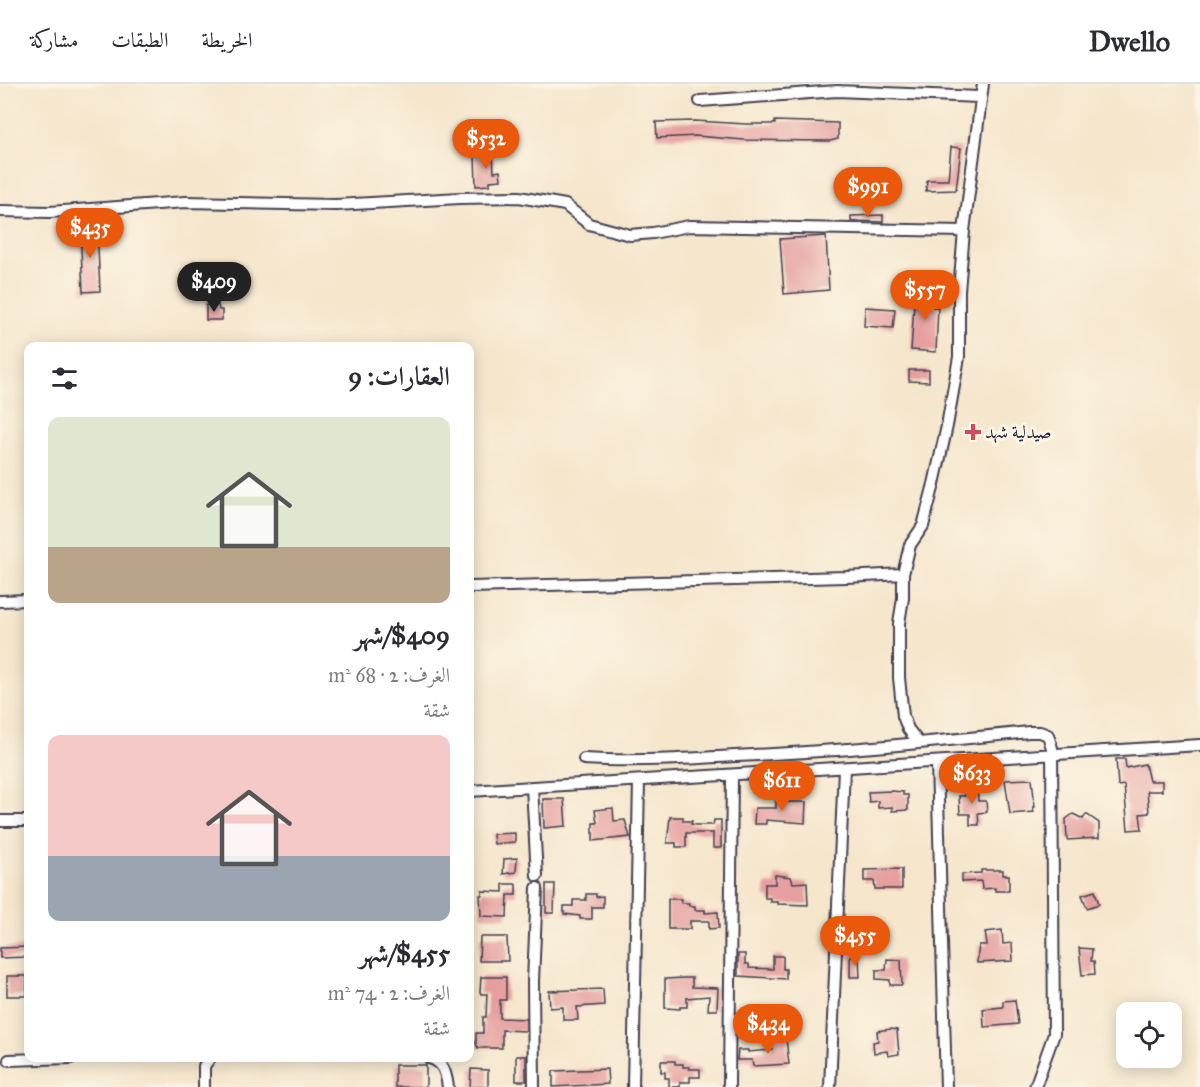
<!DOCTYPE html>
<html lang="ar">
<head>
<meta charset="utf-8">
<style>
  body { margin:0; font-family:"IM FELL Great Primer",Amiri,serif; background:#f2f2f3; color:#2b2b33; direction:rtl; height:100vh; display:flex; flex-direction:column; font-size:22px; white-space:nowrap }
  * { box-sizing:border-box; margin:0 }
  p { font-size:20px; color:#7c7c81 }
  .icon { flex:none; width:33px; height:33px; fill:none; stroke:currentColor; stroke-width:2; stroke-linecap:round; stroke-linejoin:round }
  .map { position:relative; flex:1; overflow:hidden; direction:ltr }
  .panel { position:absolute; left:24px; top:258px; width:450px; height:720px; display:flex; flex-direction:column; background:#fff; border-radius:12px; box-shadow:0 3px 15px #0003; direction:rtl }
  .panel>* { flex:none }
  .fabs { position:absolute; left:1116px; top:918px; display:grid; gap:12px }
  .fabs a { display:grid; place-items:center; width:66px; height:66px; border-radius:12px; background:#fff; box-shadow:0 3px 15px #0003; font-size:30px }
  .price { position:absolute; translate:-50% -51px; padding:0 14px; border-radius:21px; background:#ea580c; color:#fff; font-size:20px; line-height:39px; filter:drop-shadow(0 2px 3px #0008) }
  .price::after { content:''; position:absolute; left:50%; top:36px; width:18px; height:14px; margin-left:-9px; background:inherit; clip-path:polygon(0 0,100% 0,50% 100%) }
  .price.selected { background:#222; color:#fff }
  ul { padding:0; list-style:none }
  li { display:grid; align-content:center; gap:12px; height:318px; padding:0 24px }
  li span { display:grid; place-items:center; height:186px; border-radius:12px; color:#555 }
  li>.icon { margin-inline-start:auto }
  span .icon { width:108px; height:108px; fill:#fffc; stroke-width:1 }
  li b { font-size:26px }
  h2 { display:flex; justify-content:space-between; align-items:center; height:72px; padding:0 24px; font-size:26px }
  header { display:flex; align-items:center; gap:36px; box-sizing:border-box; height:84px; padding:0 30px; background:#fff; border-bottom:2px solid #e1e1e2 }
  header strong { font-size:28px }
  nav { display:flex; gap:33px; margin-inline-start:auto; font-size:21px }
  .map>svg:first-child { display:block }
</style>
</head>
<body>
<header>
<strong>Dwello</strong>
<nav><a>الخريطة</a><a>الطبقات</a><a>مشاركة</a></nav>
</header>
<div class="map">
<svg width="1200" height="1003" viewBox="0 0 1200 1003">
  <rect width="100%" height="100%" fill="#fcf5e5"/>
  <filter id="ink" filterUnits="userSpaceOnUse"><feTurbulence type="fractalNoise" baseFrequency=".0167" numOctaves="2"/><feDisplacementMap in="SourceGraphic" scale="12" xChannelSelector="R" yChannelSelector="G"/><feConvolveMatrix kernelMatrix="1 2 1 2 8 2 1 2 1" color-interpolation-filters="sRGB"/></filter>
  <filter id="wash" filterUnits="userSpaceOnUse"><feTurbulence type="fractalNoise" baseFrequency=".008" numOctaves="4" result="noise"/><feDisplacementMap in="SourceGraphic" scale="24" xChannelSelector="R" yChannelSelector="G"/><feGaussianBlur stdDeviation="1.35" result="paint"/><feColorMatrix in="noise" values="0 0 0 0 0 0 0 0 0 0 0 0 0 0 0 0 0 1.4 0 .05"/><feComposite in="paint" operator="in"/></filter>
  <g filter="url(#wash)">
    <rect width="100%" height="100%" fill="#f5e6cc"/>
    <g id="blocks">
      <path fill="#e59f9e" d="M695 37 746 40H775V37L838 39V55L830 57 744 56 696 52 657 54 656 38Z
        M951 63 961 64 956 106 926 107 927 96H948Z
        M475 71H493L494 88 500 87 501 96 490 97V101L476 102Z
        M883 131V138L851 137V132Z
        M97 142 100 207 83 208 80 143Z
        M826 152 829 206 784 210 780 155Z
        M915 204H933V223H938L936 268 911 266Z
        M206 221H218L219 226H222V236H206Z
        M865 223 895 225 893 244 864 242Z
        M909 286H929V298L909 297Z
        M1116 675H1125L1126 684 1145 680 1149 697H1162V707H1147L1149 729 1140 730 1142 745 1128 746 1124 701 1118 702Z
        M1032 695 1035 723H1033L1034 728 1010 730 1005 696Z
        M977 702 978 717H986L987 728 978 729 979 741H970V730H960L959 712H965V703Z
        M892 707 903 708V711H908V726L892 727V723L878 724V717L869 718 868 708Z
        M776 710 786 711 785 718H806L805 739 766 736V740H754L755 724H776Z
        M543 715H564L566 742 544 744Z
        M613 724 614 737 625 736 630 753 593 757V739H597L595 726Z
        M1073 730 1083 735 1086 730 1099 739V754L1067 756 1066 735Z
        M670 733H683V737H692L691 740 697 741H713L714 736H721V764H713V749H686V763H676V759H667Z
        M515 749V758L494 760 493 750Z
        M517 774 516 788 503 790 504 775Z
        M902 785V805H875L874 797H864V786Z
        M981 786H1003V791H1009V807H995V804L982 805 981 797 962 798V790L981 789Z
        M775 791 791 793 793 799 807 798 808 821 778 820V818H770V814H765V800H775Z
        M503 800H516V811H508L507 833 481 832 480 811H482V807L503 808Z
        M546 800H555L554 829H546Z
        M1095 807 1099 820 1087 824 1082 811Z
        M586 810H596V813L603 812V823H592V835H580V832L564 830V822H573V816H586Z
        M668 815H681V819H689V822H695V826H705V829L718 828 719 844 709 845V837H690V845H668Z
        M1002 846 1003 860 1012 859 1013 877 977 879 979 861H987L985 848Z
        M480 853H507L508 877H479Z
        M28 863V873L0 874V864Z
        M1079 864 1092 865 1091 877H1094L1095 890 1082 891Z
        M738 870H745V880H749V884L773 885V872H783V885H786V895L738 892Z
        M850 872H859L860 893H850Z
        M887 875 901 876 902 901H890V896L876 895V886H886Z
        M7 892H27V912H7Z
        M481 893H506V916H500V934L526 935V947L502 946V964H478L476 960V949H483V933H486L487 910H481L480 908Z
        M684 894H692V903L718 904 717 926H708L709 912 687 914V923H680V925L665 924V895Z
        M603 905 604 921 577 923 578 936H563V923L550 924 549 907Z
        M1015 916 1018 940 984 943 983 925 1003 923V917Z
        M891 945 897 946 899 970 888 972 887 967 874 969 873 958 878 957 877 947Z
        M786 954 789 980 753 982 752 976H737L738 966H748V968L772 966 771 955Z
        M516 972H526V997H516Z
        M661 977H675V980H683V983H689V985H700V993H690V998H680V1003H669V994H665V988H661Z
        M395 981H426V1003H395Z
        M471 985 488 986V1003H470Z
        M607 985 608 1000 553 1003V987Z"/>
    </g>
  </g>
  <g filter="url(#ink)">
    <use href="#blocks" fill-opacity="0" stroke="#423f51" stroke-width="1.5"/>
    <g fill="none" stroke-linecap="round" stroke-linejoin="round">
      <defs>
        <path id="minor" d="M983 0 964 147 959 207V273L947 342 934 400 923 442 910 461 903 490V514L899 539V594L903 632 908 645 919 659 1029 648H1040L1048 651 1052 664 1054 950 1035 1003
          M700 17 837 7 979 13
          M0 127 50 128 185 118 336 121 460 114 519 113 565 121 589 140 630 151 653 149 689 142 964 147
          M470 503 846 493 903 490
          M0 517 28 516
          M584 675C634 678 685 675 735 672 797 669 858 665 919 659
          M937 678 946 1003
          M532 703 537 792
          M470 707 1200 661
          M0 737H28
          M429 974C444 978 446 989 448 1003
          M9 976 71 974
          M204 1003V982L210 974
          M534 1003 533 897 537 804
          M633 1003 639 697
          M729 1003 732 691
          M830 1003 844 685"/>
      </defs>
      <use href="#minor" stroke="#423f51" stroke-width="14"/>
      <use href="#minor" stroke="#fff" stroke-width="10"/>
    </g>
  </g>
  <path fill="#d1495b" stroke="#fcf5e5" stroke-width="2" d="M970 339h6v6h6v6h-6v6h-6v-6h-6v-6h6z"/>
  <g text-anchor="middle" stroke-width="6" stroke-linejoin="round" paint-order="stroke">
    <g font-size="18" fill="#22223b" stroke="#fcf5e5" text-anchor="start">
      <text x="985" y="354">صيدلية شهد</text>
    </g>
  </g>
</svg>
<div class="fabs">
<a><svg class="icon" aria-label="locate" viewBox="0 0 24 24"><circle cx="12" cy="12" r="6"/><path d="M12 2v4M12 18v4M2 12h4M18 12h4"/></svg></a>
</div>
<b class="price" style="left:486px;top:86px">$532</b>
<b class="price" style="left:868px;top:134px">$991</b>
<b class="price" style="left:90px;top:175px">$435</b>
<b class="price selected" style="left:214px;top:229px">$409</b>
<b class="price" style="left:925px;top:237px">$557</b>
<b class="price" style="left:972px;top:721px">$633</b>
<b class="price" style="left:782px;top:728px">$611</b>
<b class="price" style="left:855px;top:883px">$455</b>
<b class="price" style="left:768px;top:971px">$434</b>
<section class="panel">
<h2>العقارات: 9<svg class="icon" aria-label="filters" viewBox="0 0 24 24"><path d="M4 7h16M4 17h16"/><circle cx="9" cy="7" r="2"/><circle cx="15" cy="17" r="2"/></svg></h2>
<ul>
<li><span style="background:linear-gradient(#dfe7d0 70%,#b9a48a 0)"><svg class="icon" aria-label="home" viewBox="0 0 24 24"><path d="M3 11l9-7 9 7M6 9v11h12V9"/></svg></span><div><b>$409/شهر</b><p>الغرف: 2 · 68 m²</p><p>شقة</p></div></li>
<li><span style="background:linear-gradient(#f6c9c9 65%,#9aa5b1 0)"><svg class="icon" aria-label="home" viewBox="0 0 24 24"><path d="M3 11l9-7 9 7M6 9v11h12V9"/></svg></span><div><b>$455/شهر</b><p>الغرف: 2 · 74 m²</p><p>شقة</p></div></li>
</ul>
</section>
</div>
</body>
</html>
